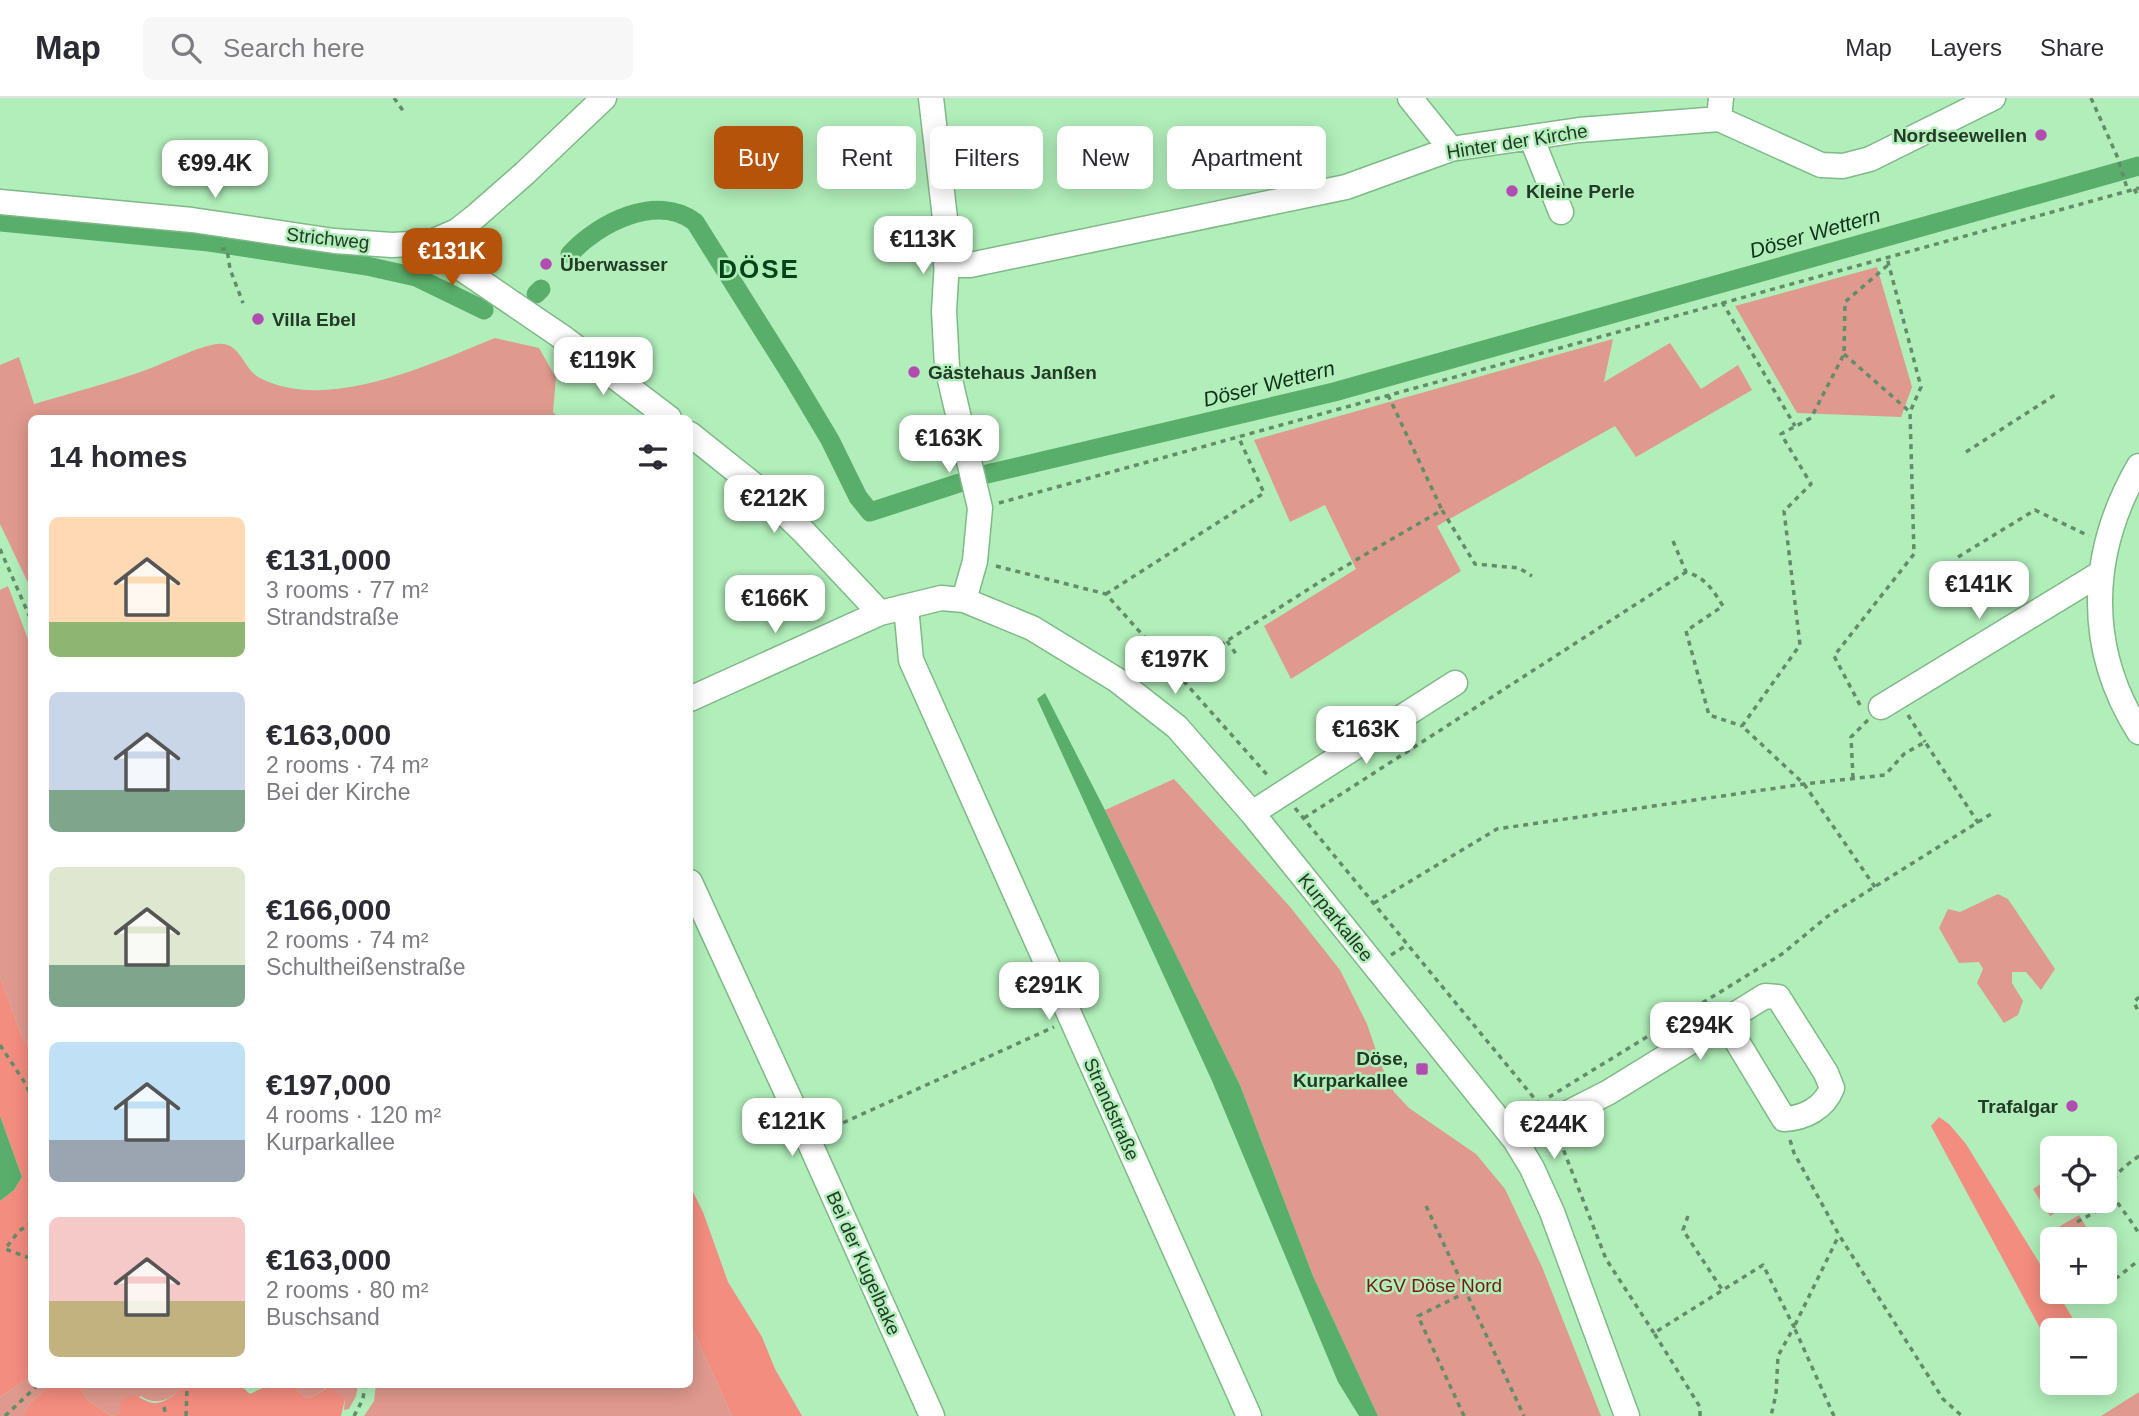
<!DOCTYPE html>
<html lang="en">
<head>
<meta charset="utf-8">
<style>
  body { margin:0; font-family:Helvetica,sans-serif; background:#f7f7f7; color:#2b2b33; height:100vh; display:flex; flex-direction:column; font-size:26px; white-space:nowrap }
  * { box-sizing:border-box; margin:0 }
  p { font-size:23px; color:#7c7c81 }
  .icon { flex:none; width:38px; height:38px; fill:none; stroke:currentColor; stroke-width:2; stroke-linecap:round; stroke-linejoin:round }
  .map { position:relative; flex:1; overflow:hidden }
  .details { position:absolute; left:28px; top:317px; width:665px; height:973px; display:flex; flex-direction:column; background:#fff; border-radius:10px; box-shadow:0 4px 18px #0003 }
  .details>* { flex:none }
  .hud { position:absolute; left:714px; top:28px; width:665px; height:63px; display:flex; gap:14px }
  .controls { position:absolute; left:2040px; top:1038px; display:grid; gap:14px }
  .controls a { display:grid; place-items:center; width:77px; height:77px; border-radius:10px; background:#fff; box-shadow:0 4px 18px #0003; font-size:35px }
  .price { position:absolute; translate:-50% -60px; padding:0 16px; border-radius:14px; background:#fff; color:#222; font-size:23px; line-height:46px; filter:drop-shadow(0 2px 4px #0008) }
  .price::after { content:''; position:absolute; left:50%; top:42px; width:21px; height:16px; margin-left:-10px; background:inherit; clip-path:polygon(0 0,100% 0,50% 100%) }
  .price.selected { background:#b45309; color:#fff }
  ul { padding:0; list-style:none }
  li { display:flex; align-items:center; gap:21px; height:175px; padding:0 21px }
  li span { display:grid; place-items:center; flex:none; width:196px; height:140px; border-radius:10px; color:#555 }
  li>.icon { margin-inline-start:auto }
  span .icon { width:84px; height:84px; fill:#fffc; stroke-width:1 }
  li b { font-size:30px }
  h2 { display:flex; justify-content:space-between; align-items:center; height:84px; padding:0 21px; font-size:30px }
  .tag { padding:0 24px; border-radius:10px; background:#fff; box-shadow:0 4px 18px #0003; font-size:24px; line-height:63px }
  .tag.selected { background:#b45309; color:#fff }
  header { display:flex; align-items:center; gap:42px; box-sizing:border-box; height:98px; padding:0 35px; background:#fff; border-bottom:2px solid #e1e1e2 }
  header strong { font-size:33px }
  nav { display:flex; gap:38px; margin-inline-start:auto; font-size:24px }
  .search { width:490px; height:63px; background:#f7f7f7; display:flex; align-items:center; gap:18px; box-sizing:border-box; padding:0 24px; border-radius:10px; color:#7c7c81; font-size:26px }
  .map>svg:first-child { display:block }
</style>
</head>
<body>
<header>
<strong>Map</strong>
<div class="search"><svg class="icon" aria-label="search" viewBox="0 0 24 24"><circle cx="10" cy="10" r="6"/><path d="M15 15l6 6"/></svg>Search here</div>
<nav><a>Map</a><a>Layers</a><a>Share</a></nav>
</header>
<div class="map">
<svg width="2139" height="1318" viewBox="0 0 2139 1318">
  <rect width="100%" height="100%" fill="#b1eeba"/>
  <path fill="#e0998e" d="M1877 169 1912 289 1901 319 1797 315 1735 208Z
    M495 240 539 250 556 280 553 314 559 320H32L31 491 0 426V267L19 259 34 306C71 295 110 285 146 272 165 265 199 248 217 246 241 243 243 272 260 280 327 315 431 266 495 240Z
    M1613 241 1604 284 1670 245 1701 291 1738 267 1752 292 1636 359 1615 328 1437 428 1461 473 1291 581 1264 528 1356 471 1325 407 1290 424 1254 342Z
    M8 488 31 549V958L20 934 0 879V492Z
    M1174 681 1291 810 1340 872 1367 926 1381 967 1394 994 1409 1010 1476 1056 1505 1091 1542 1169 1601 1318H1378L1313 1178 1240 987 1105 712Z
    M1998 796 2008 801 2055 871 2041 892 2026 874H2012V885L2023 903 2018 917 2004 925 1977 885 1983 871 1979 864 1959 865 1939 830 1948 811 1960 814Z
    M2053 1078V1102L2072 1104 2050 1118 2033 1091Z
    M2079 1117 2090 1135 2080 1141H2061L2055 1131Z
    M690 1225 732 1318H364L374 1303 376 1286H690Z
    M31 1278 32 1286H51L29 1306 22 1318H0V1299Z
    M81 1286H185C173 1300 157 1310 141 1298L119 1315 111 1318C97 1307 83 1305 81 1286Z
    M294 1286H358V1287L356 1298 349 1311 344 1312 345 1301 326 1290 316 1297 307 1300 298 1293Z
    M2139 1294V1318H2101Z"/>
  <path fill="#f38d7f" d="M0 879 20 934 32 958 31 1278 0 1299V1103L14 1092 22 1079 0 1018Z
    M1939 1019 1949 1026 1966 1046 2053 1187V1194H2057L2078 1229V1232H2053V1250L2047 1248V1243L1931 1028Z
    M690 1088 703 1114 728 1184 762 1239 775 1271 802 1318H732L690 1225Z
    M51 1286H81C83 1305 97 1307 111 1318L119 1315 121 1304 127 1298C140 1298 139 1300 149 1304 162 1309 177 1295 185 1286H239L250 1296 271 1286H294L298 1293 307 1300 316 1297 327 1290 335 1293 345 1301 341 1318H22L29 1306Z"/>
  <path fill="#5aae6b" d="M1045 595 1105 712 1240 987 1313 1178 1378 1318H1359L1338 1284 1212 983 1037 601Z
    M0 1018 22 1079 14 1092 0 1103Z"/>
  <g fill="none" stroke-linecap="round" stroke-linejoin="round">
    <path stroke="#5aae6b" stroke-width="19" d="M0 124 209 144 367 168 416 179 484 212
      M570 156C598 125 657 95 695 124L793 280 830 342 858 399 870 414 987 376 1334 294 2139 68
      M536 196 541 191"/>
    <defs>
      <path id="minor" d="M931 0 948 146 944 213 947 269 980 410 975 463 964 502
        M1410 0 1451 51
        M1719 21 1721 0
        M1531 39 1561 114
        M0 104 192 122 334 143 392 147 429 145 457 133 476 118 525 75 604 0
        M429 145 440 156 565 241 669 320
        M946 167H970L1346 89 1451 51 1579 32 1719 21 1821 67 1843 68 1870 61 1993 0
        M690 336 760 392 803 433 880 515
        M2139 368C2089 454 2085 549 2139 634
        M903 509 907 519 911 562 1249 1318
        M690 601 880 515 941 500 964 502 1032 530 1117 582 1177 629 1252 715 1515 1042 1532 1070 1552 1114 1627 1318
        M1881 609 2101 475
        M1252 715 1455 585
        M690 784 808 1041 932 1318
        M1515 1042 1609 994 1765 898 1778 899 1826 975 1832 990C1824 1010 1805 1020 1784 1021L1724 922"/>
    </defs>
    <use href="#minor" stroke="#7eb987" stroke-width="27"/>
    <path stroke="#638c69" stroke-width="3.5" stroke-dasharray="5 5" stroke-linecap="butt" d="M394 0 404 14
      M2091 0 2117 58 2128 93
      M2134 91 2139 99
      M221 151H227L230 171 243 205
      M1722 204 1795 328
      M1844 256 1910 314
      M1388 297 1442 412
      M1966 354 2058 295
      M999 405 2139 90
      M1673 443 1686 474C1705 479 1713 492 1723 508L1686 533 1709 617 1742 628
      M0 451 32 524
      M1958 459 2035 412 2089 438
      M996 468 1106 496 1270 680
      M1106 496 1264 395 1238 338
      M1227 543 1236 556
      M1132 567 1153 547
      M1178 574 1337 473 1442 412 1475 466 1519 470 1532 478
      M1860 607 1834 558 1914 456 1910 314 1921 289 1887 160
      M1908 617 1925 644
      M1853 680 1851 639 1868 622
      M1295 710 1539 1006
      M1304 720 1686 474
      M1875 789 1804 686 1742 628 1800 547 1784 413 1811 386 1781 336 1811 320 1844 256 1845 204 1888 167
      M1374 805 1497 731 1804 686 1885 677 1904 656 1925 644 1979 726
      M1391 857 1407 847
      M2139 899 2134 904 2139 915
      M0 947 25 985 32 1000
      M1549 999 1782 856 1828 818 1991 716
      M825 1033 1054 929
      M1790 1042 1794 1055 1839 1137 1943 1301 1962 1318
      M1560 1043 1606 1161 1654 1235
      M2139 1058C2090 1092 2117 1097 2139 1136
      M2105 1077 2111 1082
      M1426 1108 1524 1318
      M1688 1118 1683 1132 1723 1193
      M32 1124 19 1133 5 1151 32 1161
      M2077 1124 2115 1103
      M2105 1181 2118 1179 2139 1162
      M164 1309 166 1318
      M5 1318 39 1286
      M186 1318 187 1291 191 1286
      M354 1318 363 1301 365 1286
      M1464 1318 1418 1218 1467 1194
      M1700 1318V1309L1654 1235 1763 1167 1794 1229 1778 1258 1776 1296 1771 1318
      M1834 1318 1794 1229 1839 1137"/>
    <use href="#minor" stroke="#fff" stroke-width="24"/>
  </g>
  <g fill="#b34cb0" stroke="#b1eeba" stroke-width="2.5">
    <circle cx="2041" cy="37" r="7"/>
    <circle cx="1512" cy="93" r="7"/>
    <circle cx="546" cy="166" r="7"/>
    <circle cx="258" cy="221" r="7"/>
    <circle cx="914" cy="274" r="7"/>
    <rect x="1415" y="964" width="14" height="14" rx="3.5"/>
    <circle cx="2072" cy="1008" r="7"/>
  </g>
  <g text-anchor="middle" stroke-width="5" stroke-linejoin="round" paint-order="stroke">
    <g font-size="19" font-weight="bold" fill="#223a26" stroke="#b1eeba" text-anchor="start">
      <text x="2027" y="44" text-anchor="end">Nordseewellen</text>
      <text x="1526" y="100">Kleine Perle</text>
      <text x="560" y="173">Überwasser</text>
      <text x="272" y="228">Villa Ebel</text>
      <text x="928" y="281">Gästehaus Janßen</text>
      <text x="1408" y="967" text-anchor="end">Döse,<tspan x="1408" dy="22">Kurparkallee</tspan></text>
      <text x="2058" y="1015" text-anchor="end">Trafalgar</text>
    </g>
    <g font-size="19" fill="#223a26" stroke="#b1eeba">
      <text transform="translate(1517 43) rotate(-9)" y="7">Hinter der Kirche</text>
      <text transform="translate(328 140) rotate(6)" y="7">Strichweg</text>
      <text transform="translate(1336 819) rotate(51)" y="7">Kurparkallee</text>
      <text transform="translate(1112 1011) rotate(66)" y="7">Strandstraße</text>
      <text transform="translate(864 1165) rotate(66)" y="7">Bei der Kugelbake</text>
    </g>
    <g font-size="19" fill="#741913" stroke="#b1eeba">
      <text x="1434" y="1194">KGV Döse Nord</text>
    </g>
    <g font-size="21" font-style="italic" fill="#0e3117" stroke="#b1eeba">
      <text transform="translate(1815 135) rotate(-16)" y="7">Döser Wettern</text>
      <text transform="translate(1269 286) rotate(-14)" y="7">Döser Wettern</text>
    </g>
    <g font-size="26" font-weight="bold" letter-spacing="2" fill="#024419" stroke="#b1eeba">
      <text x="759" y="180">DÖSE</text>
    </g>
  </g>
</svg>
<div class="controls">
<a><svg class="icon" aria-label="locate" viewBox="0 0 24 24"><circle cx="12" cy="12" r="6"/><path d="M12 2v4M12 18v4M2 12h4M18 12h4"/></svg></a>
<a>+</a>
<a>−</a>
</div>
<b class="price" style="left:215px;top:102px">€99.4K</b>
<b class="price" style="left:923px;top:178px">€113K</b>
<b class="price selected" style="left:452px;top:190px">€131K</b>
<b class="price" style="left:603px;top:299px">€119K</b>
<b class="price" style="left:949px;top:377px">€163K</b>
<b class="price" style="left:774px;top:437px">€212K</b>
<b class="price" style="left:1979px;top:523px">€141K</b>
<b class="price" style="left:775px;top:537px">€166K</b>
<b class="price" style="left:1175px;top:598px">€197K</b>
<b class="price" style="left:1366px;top:668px">€163K</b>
<b class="price" style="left:1049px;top:924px">€291K</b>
<b class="price" style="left:1700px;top:964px">€294K</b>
<b class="price" style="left:792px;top:1060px">€121K</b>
<b class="price" style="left:1554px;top:1063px">€244K</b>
<div class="hud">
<a class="tag selected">Buy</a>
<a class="tag">Rent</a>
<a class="tag">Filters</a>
<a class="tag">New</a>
<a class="tag">Apartment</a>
</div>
<section class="details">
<h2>14 homes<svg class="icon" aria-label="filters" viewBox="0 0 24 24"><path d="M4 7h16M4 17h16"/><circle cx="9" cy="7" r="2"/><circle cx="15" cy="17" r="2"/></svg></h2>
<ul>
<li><span style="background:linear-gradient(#ffd9b3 75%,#8fb573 0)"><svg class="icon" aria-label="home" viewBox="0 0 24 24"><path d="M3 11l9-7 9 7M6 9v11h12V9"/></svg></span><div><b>€131,000</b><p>3 rooms · 77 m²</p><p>Strandstraße</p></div></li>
<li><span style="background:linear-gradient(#c9d6e8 70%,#7fa58c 0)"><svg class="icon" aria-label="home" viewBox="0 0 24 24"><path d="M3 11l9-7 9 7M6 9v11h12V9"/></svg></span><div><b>€163,000</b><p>2 rooms · 74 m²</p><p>Bei der Kirche</p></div></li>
<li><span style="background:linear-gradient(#dfe7d0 70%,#7fa58c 0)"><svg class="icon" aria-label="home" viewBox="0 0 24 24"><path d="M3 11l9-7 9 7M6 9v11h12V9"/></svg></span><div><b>€166,000</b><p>2 rooms · 74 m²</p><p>Schultheißenstraße</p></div></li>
<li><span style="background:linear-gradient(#bfe0f5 70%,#9aa5b1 0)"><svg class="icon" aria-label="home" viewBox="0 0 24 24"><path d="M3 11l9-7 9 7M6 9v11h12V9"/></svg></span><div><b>€197,000</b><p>4 rooms · 120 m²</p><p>Kurparkallee</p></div></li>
<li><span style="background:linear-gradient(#f6c9c9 60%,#c2b280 0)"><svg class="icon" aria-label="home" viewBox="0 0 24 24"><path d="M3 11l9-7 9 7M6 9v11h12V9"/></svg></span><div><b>€163,000</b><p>2 rooms · 80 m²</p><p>Buschsand</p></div></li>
</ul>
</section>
</div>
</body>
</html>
